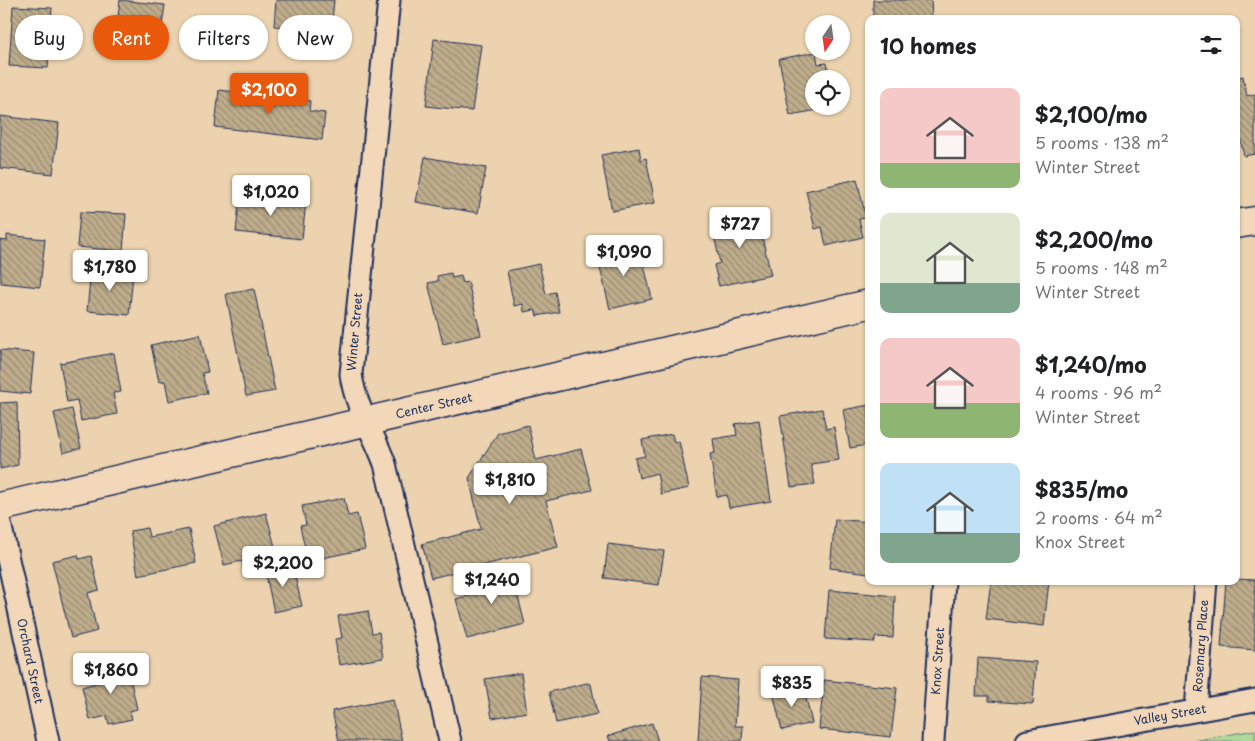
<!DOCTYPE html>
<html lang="en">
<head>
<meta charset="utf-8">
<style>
  body { margin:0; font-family:"Playpen Sans",sans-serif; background:#f2f2f2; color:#202124; height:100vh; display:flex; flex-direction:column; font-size:19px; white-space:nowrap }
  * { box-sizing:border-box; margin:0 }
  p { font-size:16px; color:#757577 }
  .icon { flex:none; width:28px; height:28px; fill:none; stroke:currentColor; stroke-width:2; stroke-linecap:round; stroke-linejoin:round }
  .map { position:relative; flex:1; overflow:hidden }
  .drawer { position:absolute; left:865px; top:15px; width:375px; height:570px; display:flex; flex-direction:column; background:#fff; border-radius:10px; box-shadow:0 1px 4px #0004 }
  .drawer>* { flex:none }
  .hud { position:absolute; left:15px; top:15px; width:475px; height:45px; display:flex; gap:10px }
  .needle { width:32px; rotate:193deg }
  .fabs { position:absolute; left:805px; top:15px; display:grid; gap:10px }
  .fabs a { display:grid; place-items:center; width:45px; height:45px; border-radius:50%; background:#fff; box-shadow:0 1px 4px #0004; font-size:25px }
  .price { position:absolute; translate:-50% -42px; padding:0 11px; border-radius:5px; background:#fff; color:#222; font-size:16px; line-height:32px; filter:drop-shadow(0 1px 2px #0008) }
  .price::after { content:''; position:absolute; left:50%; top:30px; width:15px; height:11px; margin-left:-8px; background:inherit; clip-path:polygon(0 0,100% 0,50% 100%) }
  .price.active { background:#ea580c; color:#fff }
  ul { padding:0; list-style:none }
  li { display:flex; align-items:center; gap:15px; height:125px; padding:0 15px }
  li span { display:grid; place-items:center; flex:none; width:140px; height:100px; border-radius:10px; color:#555 }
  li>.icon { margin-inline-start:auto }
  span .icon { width:60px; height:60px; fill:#fffc; stroke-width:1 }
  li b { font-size:21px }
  h2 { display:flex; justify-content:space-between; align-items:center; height:60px; padding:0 15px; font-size:21px }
  .pill { padding:0 18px; border-radius:22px; background:#fff; box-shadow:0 1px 4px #0004; font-size:18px; line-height:45px }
  .pill.active { background:#ea580c; color:#fff }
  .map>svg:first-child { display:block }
</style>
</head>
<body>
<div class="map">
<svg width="1255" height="741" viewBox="0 0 1255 741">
  <defs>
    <pattern id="park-tufts" width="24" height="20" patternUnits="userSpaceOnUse" patternTransform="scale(1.25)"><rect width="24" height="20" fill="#adda99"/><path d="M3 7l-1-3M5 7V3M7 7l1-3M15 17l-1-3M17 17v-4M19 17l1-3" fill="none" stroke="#94bb86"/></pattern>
    <pattern id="building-back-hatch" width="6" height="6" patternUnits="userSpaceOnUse" patternTransform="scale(1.25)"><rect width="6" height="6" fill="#bfad8b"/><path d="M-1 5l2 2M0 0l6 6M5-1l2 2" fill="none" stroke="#9a8d75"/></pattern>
  </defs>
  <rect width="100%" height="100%" fill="#ecd2ae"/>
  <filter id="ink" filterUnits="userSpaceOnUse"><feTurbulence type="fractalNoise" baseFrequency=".02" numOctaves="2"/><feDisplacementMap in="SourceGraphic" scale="10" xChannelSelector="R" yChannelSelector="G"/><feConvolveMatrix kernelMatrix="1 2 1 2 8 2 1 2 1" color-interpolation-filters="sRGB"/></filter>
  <g filter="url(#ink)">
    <path fill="url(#park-tufts)" stroke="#64847c" d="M1255 730V741H1192Z"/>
    <path fill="url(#building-back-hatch)" stroke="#1b2f5e" d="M120 0 165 5 160 40 116 34Z
      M276 0H334L331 31 274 26Z
      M873 0H931L932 17 873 19Z
      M13 6 52 8 48 68 9 66Z
      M434 39 481 45 472 111 426 106Z
      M816 52 818 64 827 63 830 79H814V106L835 107 790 115 779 59Z
      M1243 76 1247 96 1255 94V154L1244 156 1240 138 1236 139V78Z
      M219 90 310 101 309 111 325 113 322 140 215 127Z
      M0 116 59 123 53 174 0 168Z
      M639 148 641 160 646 158 655 203 612 211 601 155Z
      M425 157 486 168 478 213 416 202Z
      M857 179 866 218 859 219 863 237 826 246 822 227 815 229 806 191Z
      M240 194 306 201 302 239 236 232Z
      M756 211 771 275 719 286 714 265 720 263 711 221Z
      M80 212 126 214 123 251 77 247Z
      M7 235 45 239 40 287 1 283 0 240 7 241Z
      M616 242 618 251 622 250 623 256 641 252 652 299 610 309 597 256 607 253 605 245Z
      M539 264 546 294 555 292 559 312 537 316 535 310 524 312 523 304 514 306 507 271Z
      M91 270 133 274 129 315 87 311Z
      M451 273 452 278 461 276 463 283 468 282 481 335 443 344 428 283 438 281 437 276Z
      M254 289 275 391 246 396 226 294Z
      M200 334 208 372 202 373 207 393 169 401 165 381 159 382 151 345Z
      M0 350 34 353 30 394 0 391Z
      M114 353 121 392 113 393 117 414 81 421 77 400 67 402 60 363Z
      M17 402 18 465 0 469V403Z
      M869 405V454L867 445 850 448 843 410Z
      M72 409 81 448 63 453 54 413Z
      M822 409 826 429 834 427 839 460 811 464 815 484 791 487 780 416Z
      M759 420 771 501 729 508 727 495 717 497 710 454 715 453 713 439 737 435 735 424Z
      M528 425 536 460 581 449 592 490 546 501 558 547 431 578 422 544 481 529 469 478 498 433Z
      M672 434 674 442 679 441 689 488 661 494 657 473 639 478 635 458 645 456 642 440Z
      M344 498 348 516 357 514 365 549 308 561 300 526 306 525 302 506Z
      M266 513 279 562 244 570 242 561 224 565 214 526Z
      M835 519 869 522V573L830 568Z
      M147 528 149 537 189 529 196 563 138 575 130 531Z
      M608 544 664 551 659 585 604 578Z
      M78 555 79 559 91 556 99 590 88 593 97 631 71 638 52 561Z
      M292 564 302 606 274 612 265 570Z
      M510 566 525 624 467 639 456 599 483 592 478 574Z
      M1236 579 1255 580V650L1221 647 1226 581H1236Z
      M991 581H1049L1044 626 986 619Z
      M829 590 895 596 893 638 875 637V642L825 639Z
      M368 611 372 633 379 632 383 658 339 665 335 639 342 638 338 616Z
      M978 658 1036 662 1033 704 989 701V696H976Z
      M127 664 137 709 130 711 132 719 109 724 107 716 90 720 82 687 96 683 94 672Z
      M521 673 527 712 492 718 485 679Z
      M702 677 738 680 735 726H743L742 741H698Z
      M824 680 897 688 891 737 819 729Z
      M587 683 591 684 597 714 556 723 549 692Z
      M803 686 812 723 782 730 773 693Z
      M393 699 402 741H339L332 711Z
      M652 723 658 741H610L608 736Z"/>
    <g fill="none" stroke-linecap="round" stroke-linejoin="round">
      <defs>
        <path id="street" d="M389 0 351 374C355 407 374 433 385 464L450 741
          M0 523 48 741
          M1196 710 1206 581
          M933 741 944 581
          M1027 741 1255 700"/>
        <path id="primary" d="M1236 224 1255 221
          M0 507 869 304"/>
      </defs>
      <use href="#street" stroke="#1b2f5e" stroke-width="25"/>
      <use href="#primary" stroke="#1b2f5e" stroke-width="31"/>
      <use href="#street" stroke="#f2d7b9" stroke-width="21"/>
      <use href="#primary" stroke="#f2d7b9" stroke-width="28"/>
    </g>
  </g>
  <g text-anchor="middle" stroke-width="5" stroke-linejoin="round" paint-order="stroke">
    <g font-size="12" fill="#1b2f5e" stroke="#f2d7b9">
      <text transform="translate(355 332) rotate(-85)" y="4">Winter Street</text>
      <text transform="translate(434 406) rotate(-13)" y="4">Center Street</text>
      <text transform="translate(1201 646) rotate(-86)" y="4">Rosemary Place</text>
      <text transform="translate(30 661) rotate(78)" y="4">Orchard Street</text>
      <text transform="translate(938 661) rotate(-86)" y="4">Knox Street</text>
      <text transform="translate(1170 715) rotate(-10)" y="4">Valley Street</text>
    </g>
  </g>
</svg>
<div class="fabs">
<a><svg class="needle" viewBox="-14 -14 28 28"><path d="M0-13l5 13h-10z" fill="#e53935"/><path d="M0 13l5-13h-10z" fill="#757577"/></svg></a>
<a><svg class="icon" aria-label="locate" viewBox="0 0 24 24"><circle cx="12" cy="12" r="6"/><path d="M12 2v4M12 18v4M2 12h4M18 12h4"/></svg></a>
</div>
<b class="price active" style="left:269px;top:115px">$2,100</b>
<b class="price" style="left:271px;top:217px">$1,020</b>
<b class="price" style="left:740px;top:249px">$727</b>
<b class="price" style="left:624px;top:277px">$1,090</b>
<b class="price" style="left:110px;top:292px">$1,780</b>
<b class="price" style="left:510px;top:505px">$1,810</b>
<b class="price" style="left:283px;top:588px">$2,200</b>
<b class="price" style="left:492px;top:605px">$1,240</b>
<b class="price" style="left:111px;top:695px">$1,860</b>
<b class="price" style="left:792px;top:708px">$835</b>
<div class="hud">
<a class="pill">Buy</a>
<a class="pill active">Rent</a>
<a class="pill">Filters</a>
<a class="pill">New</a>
</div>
<section class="drawer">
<h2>10 homes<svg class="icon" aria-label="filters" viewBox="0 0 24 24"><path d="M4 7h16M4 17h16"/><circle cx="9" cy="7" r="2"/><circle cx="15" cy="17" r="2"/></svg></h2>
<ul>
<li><span style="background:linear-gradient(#f6c9c9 75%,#8fb573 0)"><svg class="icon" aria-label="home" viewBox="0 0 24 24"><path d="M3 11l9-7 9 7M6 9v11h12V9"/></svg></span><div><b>$2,100/mo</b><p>5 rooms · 138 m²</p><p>Winter Street</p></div></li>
<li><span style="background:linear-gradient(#dfe7d0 70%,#7fa58c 0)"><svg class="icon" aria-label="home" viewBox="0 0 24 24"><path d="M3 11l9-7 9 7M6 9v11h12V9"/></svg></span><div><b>$2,200/mo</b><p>5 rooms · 148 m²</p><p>Winter Street</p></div></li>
<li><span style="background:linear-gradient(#f6c9c9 65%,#8fb573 0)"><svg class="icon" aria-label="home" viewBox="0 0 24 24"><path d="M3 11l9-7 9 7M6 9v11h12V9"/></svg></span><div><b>$1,240/mo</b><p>4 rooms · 96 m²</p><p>Winter Street</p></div></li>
<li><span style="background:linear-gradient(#bfe0f5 70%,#7fa58c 0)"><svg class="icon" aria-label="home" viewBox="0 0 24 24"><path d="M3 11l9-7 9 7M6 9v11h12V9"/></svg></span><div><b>$835/mo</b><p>2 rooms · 64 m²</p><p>Knox Street</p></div></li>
</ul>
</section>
</div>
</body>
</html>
